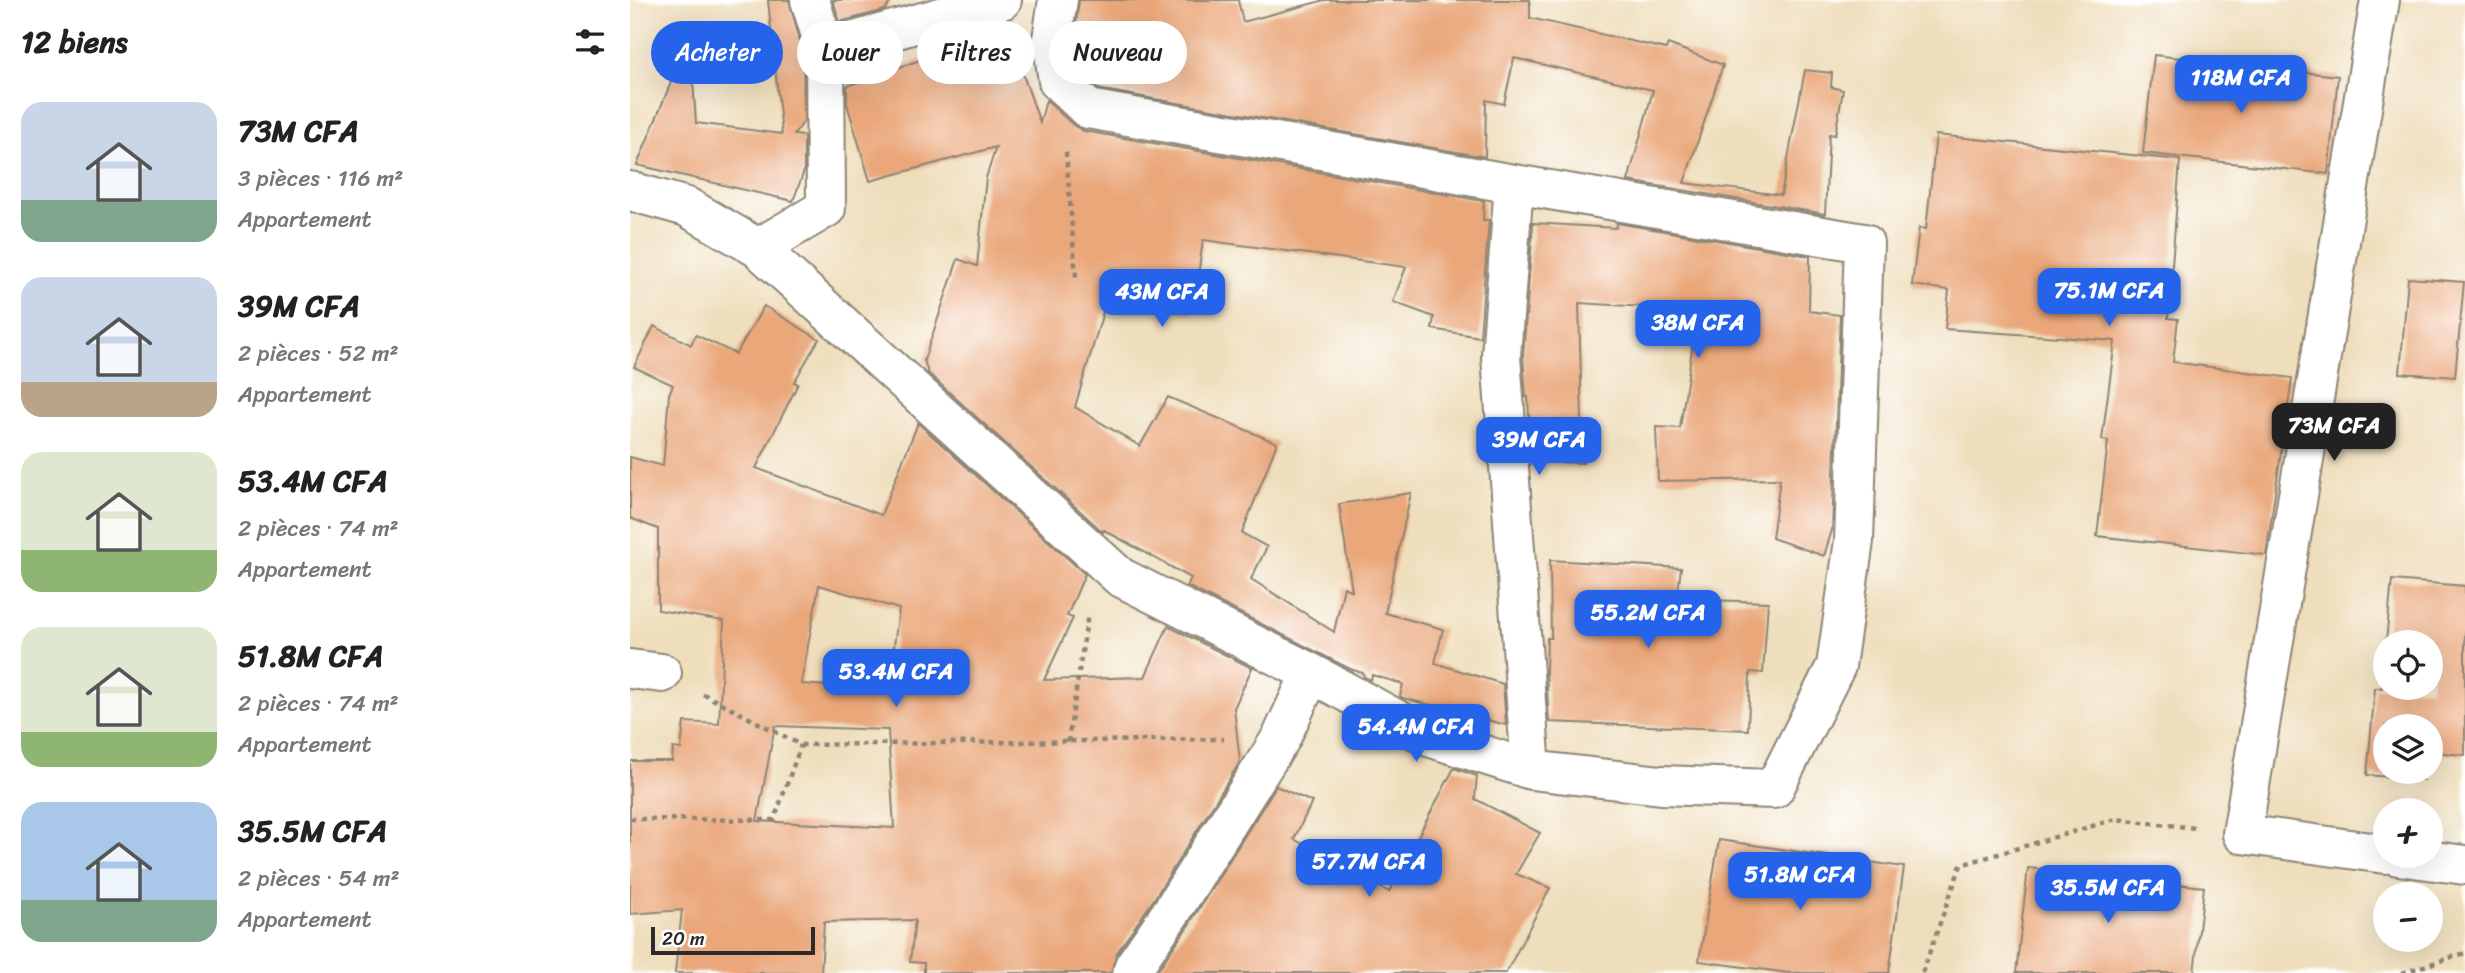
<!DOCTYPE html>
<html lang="fr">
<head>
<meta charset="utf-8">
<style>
  body { margin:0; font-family:Sriracha,sans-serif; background:#f2f2f2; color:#222; height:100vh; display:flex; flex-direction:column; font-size:26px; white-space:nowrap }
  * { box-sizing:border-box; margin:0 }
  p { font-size:23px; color:#767676 }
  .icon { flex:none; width:38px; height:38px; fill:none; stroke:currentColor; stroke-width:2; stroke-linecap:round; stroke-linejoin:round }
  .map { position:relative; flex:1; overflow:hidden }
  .sheet { display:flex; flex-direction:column; background:#fff; width:630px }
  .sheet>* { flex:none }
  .top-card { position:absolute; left:21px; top:21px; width:665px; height:63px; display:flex; gap:14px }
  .controls { position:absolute; left:1743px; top:630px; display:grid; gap:14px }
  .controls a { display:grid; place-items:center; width:70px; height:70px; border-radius:50%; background:#fff; box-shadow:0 7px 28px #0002; font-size:35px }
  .scale { position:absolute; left:21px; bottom:18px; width:164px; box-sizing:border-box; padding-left:7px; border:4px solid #2b2b2b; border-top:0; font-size:19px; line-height:24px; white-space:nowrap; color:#2b2b2b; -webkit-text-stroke:5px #fff; paint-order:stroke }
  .price { position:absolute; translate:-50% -60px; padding:0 16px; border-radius:14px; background:#2563eb; color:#fff; font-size:23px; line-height:46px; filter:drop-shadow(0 2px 4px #0008) }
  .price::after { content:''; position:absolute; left:50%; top:42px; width:21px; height:16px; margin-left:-10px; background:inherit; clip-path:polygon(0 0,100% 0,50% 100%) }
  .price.on { background:#222; color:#fff }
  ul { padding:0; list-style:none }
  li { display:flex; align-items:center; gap:21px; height:175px; padding:0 21px }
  li span { display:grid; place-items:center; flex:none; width:196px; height:140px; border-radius:21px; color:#555 }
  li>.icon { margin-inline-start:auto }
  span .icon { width:84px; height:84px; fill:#fffc; stroke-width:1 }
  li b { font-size:30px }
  h2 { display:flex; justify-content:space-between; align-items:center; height:84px; padding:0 21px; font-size:30px }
  .tag { padding:0 24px; border-radius:32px; background:#fff; box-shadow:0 7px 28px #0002; font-size:24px; line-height:63px }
  .tag.on { background:#2563eb; color:#fff }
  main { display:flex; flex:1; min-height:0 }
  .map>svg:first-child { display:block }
</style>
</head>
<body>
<main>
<section class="sheet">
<h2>12 biens<svg class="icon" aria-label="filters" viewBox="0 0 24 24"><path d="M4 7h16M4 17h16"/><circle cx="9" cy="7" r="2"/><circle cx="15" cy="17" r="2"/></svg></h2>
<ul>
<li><span style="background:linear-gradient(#c9d6e8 70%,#7fa58c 0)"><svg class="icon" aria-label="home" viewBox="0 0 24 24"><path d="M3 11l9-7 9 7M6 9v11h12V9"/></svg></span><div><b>73M CFA</b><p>3 pièces · 116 m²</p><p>Appartement</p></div></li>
<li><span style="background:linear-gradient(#c9d6e8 75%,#b9a48a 0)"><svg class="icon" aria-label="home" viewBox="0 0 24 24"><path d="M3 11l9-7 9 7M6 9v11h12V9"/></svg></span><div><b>39M CFA</b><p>2 pièces · 52 m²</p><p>Appartement</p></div></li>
<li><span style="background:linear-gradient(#dfe7d0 70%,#8fb573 0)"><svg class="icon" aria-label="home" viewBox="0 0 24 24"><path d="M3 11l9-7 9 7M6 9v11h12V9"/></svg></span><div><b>53.4M CFA</b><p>2 pièces · 74 m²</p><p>Appartement</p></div></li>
<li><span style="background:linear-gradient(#dfe7d0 75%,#8fb573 0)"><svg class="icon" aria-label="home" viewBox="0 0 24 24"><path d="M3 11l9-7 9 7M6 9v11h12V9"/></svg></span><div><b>51.8M CFA</b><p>2 pièces · 74 m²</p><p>Appartement</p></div></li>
<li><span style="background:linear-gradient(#a9c7e8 70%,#7fa58c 0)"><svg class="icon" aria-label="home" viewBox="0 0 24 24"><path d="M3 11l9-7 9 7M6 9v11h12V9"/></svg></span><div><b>35.5M CFA</b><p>2 pièces · 54 m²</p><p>Appartement</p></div></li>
</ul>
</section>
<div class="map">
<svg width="1835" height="973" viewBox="0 0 1835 973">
  <rect width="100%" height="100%" fill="#fff"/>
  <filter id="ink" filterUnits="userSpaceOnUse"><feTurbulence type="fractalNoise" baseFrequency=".0143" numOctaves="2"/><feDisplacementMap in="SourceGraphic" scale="14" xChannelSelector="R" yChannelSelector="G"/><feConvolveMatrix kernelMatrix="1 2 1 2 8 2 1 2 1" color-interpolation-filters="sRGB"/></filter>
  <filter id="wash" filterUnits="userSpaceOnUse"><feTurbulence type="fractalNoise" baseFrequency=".00686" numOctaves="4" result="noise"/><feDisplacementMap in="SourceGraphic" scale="28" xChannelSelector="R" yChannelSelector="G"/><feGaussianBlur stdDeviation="1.57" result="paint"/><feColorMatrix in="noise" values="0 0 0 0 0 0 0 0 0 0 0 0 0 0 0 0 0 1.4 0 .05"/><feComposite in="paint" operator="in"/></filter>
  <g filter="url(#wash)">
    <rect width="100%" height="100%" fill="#efdebc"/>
    <g id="blocks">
      <path fill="#eaa77a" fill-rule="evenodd" d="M138 0H159L173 52 174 121 164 135 174 136V171L163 201 7 165 60 36 66 123 152 134Z
        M203 0H262L255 10 210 22Z
        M449 0H608L613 22 695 0H900V18L1036 49 1038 44 1093 65 1054 183 1151 195 1175 70 1202 73 1201 87 1213 90 1205 135 1199 134 1195 214 998 181 1023 90 884 58 874 104 856 100 855 157 468 89 449 70 444 39Z
        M377 29 410 123 416 100 443 125 454 131 854 201 853 220H859L850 337 802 329 804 317 763 302 776 267 573 240 563 313 476 302 445 407 510 446 538 397 647 443 612 533 637 547 621 579 704 632 714 587 722 591 709 504 781 493 755 613 813 629 805 663 873 684 876 725 853 719 851 731 844 729 850 718 773 698 770 696 773 684 742 675 741 680 734 677 733 673 720 669 557 586 561 578 474 530 473 532 298 373 294 360 328 259 347 266 356 178 366 147 240 181 217 104V86Z
        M1524 55 1708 76 1698 174 1513 153Z
        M1306 135 1550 160 1538 318 1548 319 1543 362 1662 378 1636 555 1467 536 1478 441 1472 440 1485 341 1315 329 1319 290 1282 285 1289 228 1296 229Z
        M903 223 986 228 987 223 1180 256 1179 311 1210 315 1202 530 1194 556 1142 538 1150 479 1028 481 1026 427 1050 428 1068 310 949 303 953 463 901 461 898 397H896L893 356Z
        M1778 278 1834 282 1825 377 1770 373Z
        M134 306 189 339 164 382 168 384 126 468 251 515 288 423 455 574 437 616 443 618 414 680 515 677 538 626 622 668 604 708 610 762 524 899 486 954 481 973H294V963L280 962 285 920 194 922 191 973H45L52 910 0 914V761H42L43 748 51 749 54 722 89 724 94 621 28 610V529L0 518V457L33 466 39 394 43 385 4 367 24 326 61 345 66 335 106 354ZM189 585 269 609 258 690 171 684ZM145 726 258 730 264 828 127 821Z
        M920 560 1051 568 1047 599 1138 602 1133 673 1120 672 1118 730 919 722 916 672 917 638H921Z
        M1762 580 1835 586V755L1801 752V726H1755V772H1794L1793 780 1737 775 1745 688H1752L1755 652V688H1801V642H1756Z
        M824 768 847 776 845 799 910 833 886 874 920 888 876 973H526L560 923 646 786 682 802 664 839 759 892Z
        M1089 840 1274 867 1259 973H1159L1069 961Z
        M1398 868 1574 887 1564 973H1386Z"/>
    </g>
  </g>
  <g filter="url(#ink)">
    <use href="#blocks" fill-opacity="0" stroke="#8d8474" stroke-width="2"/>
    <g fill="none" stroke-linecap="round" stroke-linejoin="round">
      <defs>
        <path id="street" d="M1750 0 1612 834 1755 854
          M195 49 372 0
          M884 184 871 356 901 770
          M0 191 57 207 128 248 490 577 681 673 799 737 901 770 1031 785 1144 789 1206 666 1224 541 1234 243 884 184 458 109 428 81 422 39 428 0
          M128 248 196 208 195 49 180 0
          M0 669 32 673
          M1768 856 1835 865
          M502 973 504 966 542 911 651 738 681 673"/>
      </defs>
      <use href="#street" stroke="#8d8474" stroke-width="42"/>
      <path stroke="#8d8474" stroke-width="4.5" stroke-dasharray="5 5" stroke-linecap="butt" d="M436 152 446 277
        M73 694 171 745 594 739
        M438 742 458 614
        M0 819 144 820 171 745
        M1292 973 1331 865 1486 819 1565 828
        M1772 973 1835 953"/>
      <use href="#street" stroke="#fff" stroke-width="38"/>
    </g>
  </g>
</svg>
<div class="controls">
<a><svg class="icon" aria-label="locate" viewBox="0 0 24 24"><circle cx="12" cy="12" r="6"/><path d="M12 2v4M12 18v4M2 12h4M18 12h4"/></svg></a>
<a><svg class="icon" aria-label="layers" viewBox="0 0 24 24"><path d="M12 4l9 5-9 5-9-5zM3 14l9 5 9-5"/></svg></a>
<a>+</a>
<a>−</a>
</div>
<div class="scale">20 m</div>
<b class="price" style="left:1611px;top:115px">118M CFA</b>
<b class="price" style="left:1479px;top:328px">75.1M CFA</b>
<b class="price" style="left:532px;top:329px">43M CFA</b>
<b class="price" style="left:1068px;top:360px">38M CFA</b>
<b class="price on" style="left:1704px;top:463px">73M CFA</b>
<b class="price" style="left:909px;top:477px">39M CFA</b>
<b class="price" style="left:1018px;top:650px">55.2M CFA</b>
<b class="price" style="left:266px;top:709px">53.4M CFA</b>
<b class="price" style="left:786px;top:764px">54.4M CFA</b>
<b class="price" style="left:739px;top:899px">57.7M CFA</b>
<b class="price" style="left:1170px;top:912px">51.8M CFA</b>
<b class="price" style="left:1478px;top:925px">35.5M CFA</b>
<div class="top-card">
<a class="tag on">Acheter</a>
<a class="tag">Louer</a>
<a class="tag">Filtres</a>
<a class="tag">Nouveau</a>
</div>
</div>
</main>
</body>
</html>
